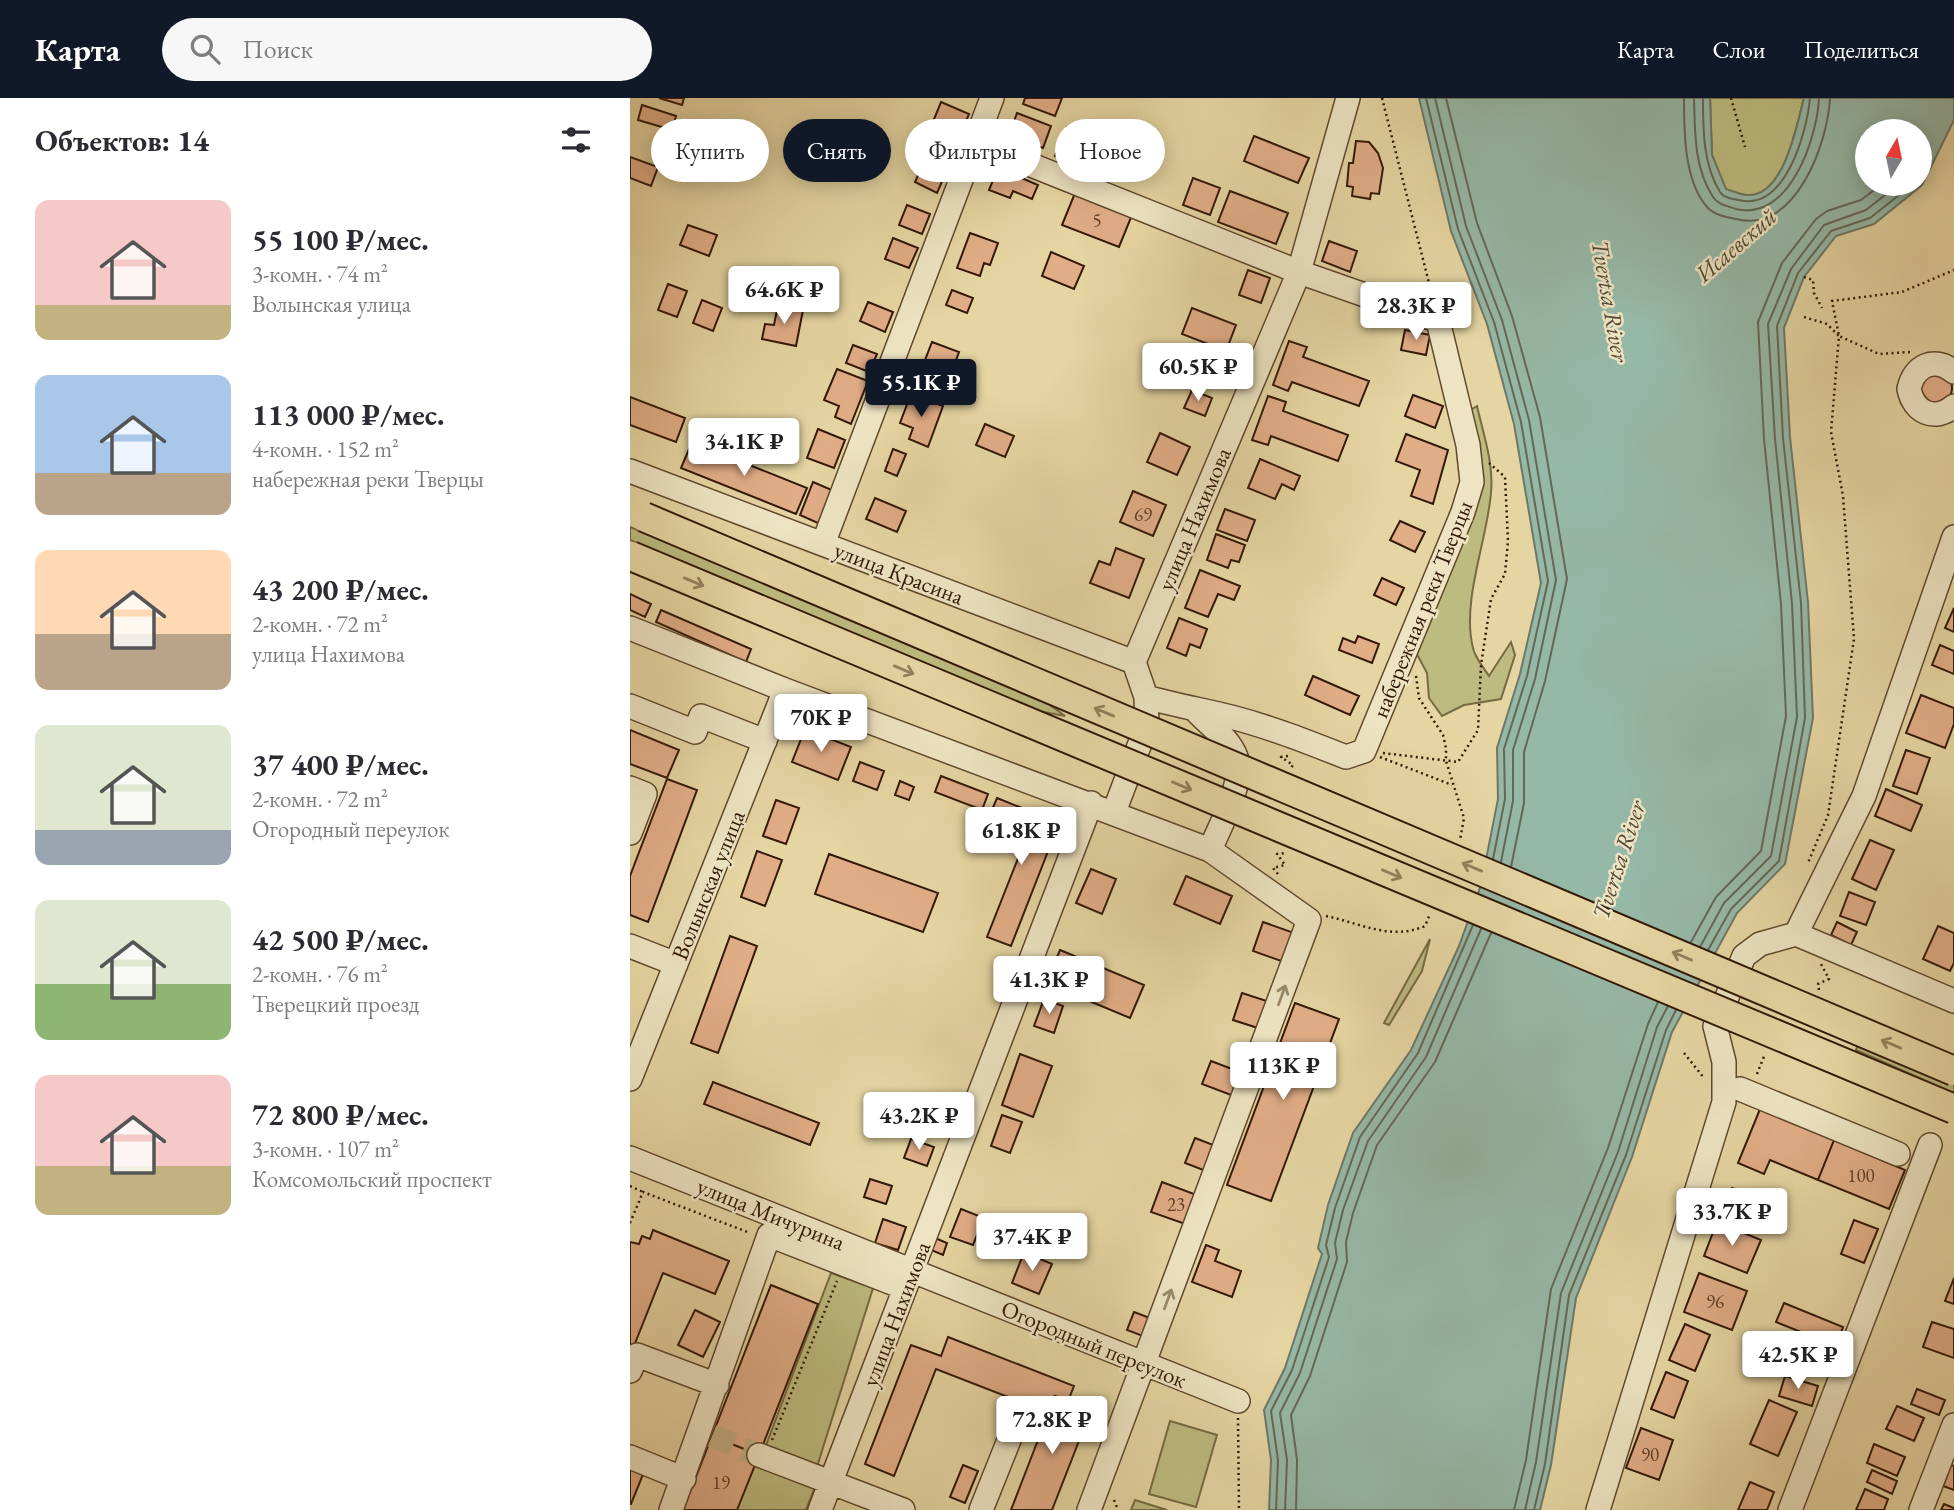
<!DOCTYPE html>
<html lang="ru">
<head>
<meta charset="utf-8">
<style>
  body { margin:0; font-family:"EB Garamond",serif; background:#f7f7f7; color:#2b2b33; height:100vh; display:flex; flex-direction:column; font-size:26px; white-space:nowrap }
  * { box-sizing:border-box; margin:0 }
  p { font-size:23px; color:#7c7c81 }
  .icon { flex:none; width:38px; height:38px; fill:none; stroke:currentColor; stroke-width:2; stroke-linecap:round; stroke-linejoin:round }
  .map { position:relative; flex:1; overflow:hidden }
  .drawer { display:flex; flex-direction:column; background:#fff; width:630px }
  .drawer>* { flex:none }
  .hud { position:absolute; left:21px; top:21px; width:665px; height:63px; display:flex; gap:14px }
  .needle { width:46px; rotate:9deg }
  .fabs { position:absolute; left:1225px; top:21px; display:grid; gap:14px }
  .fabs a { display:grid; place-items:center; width:77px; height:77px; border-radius:50%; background:#fff; box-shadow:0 4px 18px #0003; font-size:35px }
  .price { position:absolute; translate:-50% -60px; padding:0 16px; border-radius:7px; background:#fff; color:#222; font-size:23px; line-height:46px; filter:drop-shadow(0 2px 4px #0008) }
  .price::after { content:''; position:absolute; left:50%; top:42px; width:21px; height:16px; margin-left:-10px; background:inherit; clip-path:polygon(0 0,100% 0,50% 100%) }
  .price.selected { background:#111827; color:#fff }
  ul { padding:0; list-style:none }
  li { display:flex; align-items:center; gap:21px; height:175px; padding:0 35px }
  li span { display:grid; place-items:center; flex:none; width:196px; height:140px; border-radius:14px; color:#555 }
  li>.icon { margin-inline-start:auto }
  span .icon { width:84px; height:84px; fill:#fffc; stroke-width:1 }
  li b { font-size:30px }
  h2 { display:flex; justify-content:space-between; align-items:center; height:84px; padding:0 35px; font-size:30px }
  .chip { padding:0 24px; border-radius:32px; background:#fff; box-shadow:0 4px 18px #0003; font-size:24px; line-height:63px }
  .chip.selected { background:#111827; color:#fff }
  header { display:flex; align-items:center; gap:42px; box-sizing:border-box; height:98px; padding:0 35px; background:#111827; color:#fff }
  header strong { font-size:33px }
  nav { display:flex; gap:38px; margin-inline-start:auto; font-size:24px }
  .search { width:490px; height:63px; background:#f7f7f7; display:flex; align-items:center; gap:18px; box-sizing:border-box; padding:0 24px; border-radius:38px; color:#7c7c81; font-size:26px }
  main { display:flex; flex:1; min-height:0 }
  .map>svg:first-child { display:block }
</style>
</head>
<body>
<header>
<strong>Карта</strong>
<div class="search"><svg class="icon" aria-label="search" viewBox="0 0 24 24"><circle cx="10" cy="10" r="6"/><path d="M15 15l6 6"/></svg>Поиск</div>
<nav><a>Карта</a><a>Слои</a><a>Поделиться</a></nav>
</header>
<main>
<section class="drawer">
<h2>Объектов: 14<svg class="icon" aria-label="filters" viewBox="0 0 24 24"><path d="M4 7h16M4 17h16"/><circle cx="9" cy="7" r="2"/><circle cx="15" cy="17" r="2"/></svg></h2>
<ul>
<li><span style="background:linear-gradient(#f6c9c9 75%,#c2b280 0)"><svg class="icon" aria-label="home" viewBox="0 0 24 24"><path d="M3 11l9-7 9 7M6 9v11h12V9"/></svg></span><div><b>55 100 ₽/мес.</b><p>3-комн. · 74 m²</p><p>Волынская улица</p></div></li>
<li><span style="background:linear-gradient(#a9c7e8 70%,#b9a48a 0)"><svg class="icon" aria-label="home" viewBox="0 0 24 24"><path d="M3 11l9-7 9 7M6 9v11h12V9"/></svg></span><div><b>113 000 ₽/мес.</b><p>4-комн. · 152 m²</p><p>набережная реки Тверцы</p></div></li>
<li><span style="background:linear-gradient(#ffd9b3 60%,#b9a48a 0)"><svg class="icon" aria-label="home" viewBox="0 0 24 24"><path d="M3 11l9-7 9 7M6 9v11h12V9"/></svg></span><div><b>43 200 ₽/мес.</b><p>2-комн. · 72 m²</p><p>улица Нахимова</p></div></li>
<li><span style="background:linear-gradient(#dfe7d0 75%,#9aa5b1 0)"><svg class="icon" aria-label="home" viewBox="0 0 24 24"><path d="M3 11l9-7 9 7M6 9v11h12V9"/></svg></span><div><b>37 400 ₽/мес.</b><p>2-комн. · 72 m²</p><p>Огородный переулок</p></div></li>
<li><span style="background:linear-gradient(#dfe7d0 60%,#8fb573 0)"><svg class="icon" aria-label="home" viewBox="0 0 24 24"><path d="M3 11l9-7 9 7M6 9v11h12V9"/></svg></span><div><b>42 500 ₽/мес.</b><p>2-комн. · 76 m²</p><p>Тверецкий проезд</p></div></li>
<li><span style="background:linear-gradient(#f6c9c9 65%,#c2b280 0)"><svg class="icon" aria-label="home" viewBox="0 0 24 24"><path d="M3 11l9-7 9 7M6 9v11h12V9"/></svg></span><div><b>72 800 ₽/мес.</b><p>3-комн. · 107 m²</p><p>Комсомольский проспект</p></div></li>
</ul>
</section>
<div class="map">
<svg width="1324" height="1412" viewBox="0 0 1324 1412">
  <rect width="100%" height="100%" fill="#e5d5a2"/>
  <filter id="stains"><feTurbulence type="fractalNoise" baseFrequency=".00286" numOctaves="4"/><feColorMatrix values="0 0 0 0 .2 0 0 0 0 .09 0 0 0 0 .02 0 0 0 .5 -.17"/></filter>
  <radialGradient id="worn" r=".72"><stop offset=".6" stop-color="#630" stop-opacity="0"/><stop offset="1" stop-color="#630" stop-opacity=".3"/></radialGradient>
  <path fill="#bdbb7f" stroke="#786a43" stroke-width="2" d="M1080 0H1174C1167 26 1154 99 1118 97 1111 97 1103 93 1096 92L1082 57Z
    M847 308C853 335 864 366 861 394 858 440 831 503 843 550 845 560 854 570 859 578L881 544 885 557 871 601 834 607 812 618 799 600 797 575 783 549 821 464 839 313Z
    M0 429 413 602 435 618 409 613 0 442Z
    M800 841 792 873 759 927 754 925Z
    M1230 942 1324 982V995L1226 952Z
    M201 1175 243 1190 186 1372 135 1350Z
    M540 1323 587 1337 566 1409 519 1396Z
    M118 1365 185 1389 176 1412H101Z
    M505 1402 537 1412H501Z"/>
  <path fill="#96b8a7" stroke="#6e7867" stroke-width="2" fill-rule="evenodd" d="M789 0H1080L1082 57 1096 91C1103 93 1111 97 1117 97 1154 100 1167 26 1174 0H1324V22L1292 87 1244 126 1206 138 1174 179 1154 230 1160 339 1178 504 1183 620 1155 766 1107 815 1042 934 1002 1059 946 1200 921 1367 910 1412H639L641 1362 634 1312 655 1270 692 1156 688 1150 698 1107 723 1035 781 952 829 848 851 787 868 701 867 650 890 576 911 485 884 326 857 226 821 133ZM1237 33H1290V86H1237Z"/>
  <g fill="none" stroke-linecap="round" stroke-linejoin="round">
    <path stroke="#646857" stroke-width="2" d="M796 0 828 131 864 224 891 324 918 483 897 578 874 651 875 701 863 761
      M805 0 836 128 872 222 899 322 926 482 905 581 883 652V703L871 764
      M816 0 847 125 882 218 910 319 937 481 915 583 894 654V705L881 769
      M1054 0C1054 33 1054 83 1077 109 1084 117 1096 119 1106 121 1165 137 1198 45 1200 0
      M1064 0C1065 34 1064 70 1083 99 1088 107 1098 108 1106 111 1159 124 1187 41 1189 0
      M1073 0C1073 31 1073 67 1090 94 1094 100 1102 101 1109 102 1155 114 1177 34 1180 0
      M1061 844 1086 799 1131 753 1156 618 1151 506 1134 341 1128 224 1152 165 1186 121 1197 113 1231 102 1252 86
      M1070 849 1094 805 1141 758 1167 619 1162 505 1145 341 1138 226 1161 171 1194 127 1236 112 1269 86
      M1078 852 1101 811 1149 763 1175 620 1171 505 1153 340 1147 228 1168 175 1201 133 1240 120 1283 86
      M646 1412 648 1362 641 1313 662 1272 699 1159 696 1147 705 1110 730 1039 788 955 843 827
      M655 1412 657 1362 650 1315 670 1275 707 1161 705 1145 713 1112 738 1043 796 959 851 831
      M666 1412 667 1362 661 1317 680 1278 717 1164 716 1144 723 1115 747 1047 805 964 861 835
      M884 1412 896 1362 921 1191 978 1050 1018 926 1028 904
      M895 1412 906 1364 931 1195 988 1054 1027 929 1038 908
      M904 1412 915 1366 939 1197 996 1057 1036 932 1046 912"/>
  </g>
  <path fill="#e1ad87" stroke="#331907" stroke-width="2" d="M29 0H54L52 7Z
    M395 0H432L425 18 393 6Z
    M311 4 339 16 328 43 300 31Z
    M12 7 46 18 42 32 8 22Z
    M387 15 421 28 413 50 379 37Z
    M437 29 471 44 459 72 425 58Z
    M624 38 679 60 668 85 614 63Z
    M726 43 739 44 748 55 753 70 749 96 741 95 740 101 722 98 723 89 717 88 719 65H723Z
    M488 48 512 57 505 76 481 67Z
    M0 59 28 69 21 88 0 80Z
    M296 60 318 70 307 95 285 84Z
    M368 70 408 87 402 101 383 93 380 100 359 92Z
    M563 80 590 90 580 117 553 107Z
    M600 93 658 115 646 146 588 124Z
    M445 95 502 117 489 149 432 127Z
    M277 107 300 116 292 136 269 127Z
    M58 127 87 137 79 158 50 147Z
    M340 135 368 145 360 167 354 165 350 178 327 170Z
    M263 140 288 150 279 170 255 161Z
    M699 143 727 153 720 174 692 163Z
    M421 154 454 168 444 191 412 178Z
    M618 172 640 180 631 205 609 197Z
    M38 186 57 193 47 219 28 212Z
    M322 192 343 200 337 215 316 207Z
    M72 202 92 210 83 233 63 225Z
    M238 204 263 214 255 234 230 223Z
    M148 207 173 212 166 248 132 241 135 226 144 227Z
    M562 210 606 227 596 253 552 236Z
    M775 232 800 237 796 257 771 252Z
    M659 243 677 249 673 259 739 283 729 308 662 284 658 293 643 287Z
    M302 244 329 254 317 286 290 275Z
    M223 247 247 256 239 274 216 265Z
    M207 271 238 283 221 326 205 319 209 308 194 302Z
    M1290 290a16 16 0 1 1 32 0a16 16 0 1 1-32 0Z
    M562 292 582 300 575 318 554 310Z
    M281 296 313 308 298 349 279 341 283 330 270 325Z
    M783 297 813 308 805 330 775 318Z
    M638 298 656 304 653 313 718 337 708 363 641 338 638 347 622 342Z
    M0 299 55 320 46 344 0 327Z
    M355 326 384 338 375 359 346 347Z
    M188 331 215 342 204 370 177 360Z
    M530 335 560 349 547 377 517 364Z
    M776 336 818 352 803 406 781 398 790 372 766 363Z
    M62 344 177 390 166 416 51 370Z
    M263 351 276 356 267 378 255 373Z
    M630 361 670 378 664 392 652 386 645 401 618 390Z
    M183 384 204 393 190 426 170 417Z
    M503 393 536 407 523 438 490 424Z
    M245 400 276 413 267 434 236 421Z
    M595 411 625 422 617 443 587 432Z
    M770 423 795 434 785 454 760 442Z
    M586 436 615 447 609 464 601 462 598 470 577 462Z
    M486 450 514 461 499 500 460 485 469 463 480 467Z
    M570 472 610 488 604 502 588 496 578 519 555 510Z
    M752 480 774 490 766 507 744 497Z
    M0 496 21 506 15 519 0 512Z
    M1324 510V534L1315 530Z
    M31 512 121 551 116 564 26 524Z
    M549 520 577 531 570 550 560 546 556 558 537 550Z
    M728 538 749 546 742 565 709 552 713 540 725 545Z
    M1310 547 1324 553V576L1302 567Z
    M683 578 729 598 720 617 675 597Z
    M1291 597 1324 610V626L1315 650 1276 635Z
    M175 631 221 649 208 682 162 664Z
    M0 632 49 652 37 680 0 666Z
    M1276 652 1300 660 1287 696 1263 688Z
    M230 664 254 673 247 692 223 683Z
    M311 678 358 696 352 712 305 694Z
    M37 681 67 692 18 824 0 817V778Z
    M270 683 284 689 279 702 265 697Z
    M1256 691 1292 707 1281 733 1245 718Z
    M367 700 429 725 381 848 357 839 398 735 359 719Z
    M146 702 169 710 156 746 133 738Z
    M1240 742 1264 752 1246 792 1222 781Z
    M127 753 152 762 135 808 111 799Z
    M199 756 308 795 293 834 185 796Z
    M461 771 486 781 472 816 446 805Z
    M556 778 602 798 590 826 544 806Z
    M1219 794 1245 804 1236 827 1210 818Z
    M633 824 667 836 657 865 623 853Z
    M1207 824 1227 834 1221 847 1201 837Z
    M1308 828 1324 835V865L1320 873 1293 861Z
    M100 838 127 848 88 955 61 945Z
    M430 852 514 887 500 920 416 885Z
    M612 895 643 905 634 932 603 922Z
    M414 901 433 908 424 935 404 928Z
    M665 905 709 921 641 1103 597 1087Z
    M390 956 422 968 403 1019 372 1007Z
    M581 963 618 977 609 1000 572 986Z
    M83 984 189 1025 180 1047 74 1006Z
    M1130 1011 1204 1042 1188 1082 1140 1062 1134 1076 1108 1065Z
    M372 1017 392 1024 380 1055 361 1048Z
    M565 1040 591 1050 581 1075 555 1065Z
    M281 1041 304 1049 297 1068 274 1060Z
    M1204 1042 1275 1072 1259 1111 1188 1082Z
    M240 1081 262 1088 256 1106 234 1099Z
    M532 1084 572 1099 561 1128 521 1114Z
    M1102 1090 1141 1105 1129 1134 1090 1118Z
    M331 1111 354 1120 343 1147 320 1139Z
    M253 1121 276 1129 268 1152 245 1145Z
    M1224 1122 1248 1131 1234 1165 1211 1156Z
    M1087 1124 1131 1142 1117 1175 1074 1158Z
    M23 1132 99 1163 85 1196 33 1175 0 1258V1144L9 1146 12 1138 20 1141Z
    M305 1140 317 1145 313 1157 301 1152Z
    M576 1147 589 1152 585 1163 611 1173 602 1199 562 1184Z
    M394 1154 422 1166 409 1196 382 1185Z
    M1069 1175 1117 1193 1102 1232 1054 1214Z
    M1324 1180V1206L1315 1203Z
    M141 1187 188 1206 129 1357 82 1338Z
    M1154 1205 1213 1229 1206 1248 1146 1224Z
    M65 1212 90 1224 73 1259 48 1247Z
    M504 1214 525 1222 518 1240 497 1232Z
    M1302 1224 1324 1231V1260L1293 1249Z
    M1055 1226 1080 1237 1065 1273 1039 1262Z
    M318 1239 444 1288 438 1303 425 1298 419 1315 306 1271 264 1378 235 1366 281 1247 311 1258Z
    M1036 1274 1058 1283 1044 1320 1021 1311Z
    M1155 1278 1188 1288 1182 1308 1149 1298Z
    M1287 1291 1315 1302 1309 1317 1281 1306Z
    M425 1298 461 1312 422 1412H381Z
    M1139 1302 1167 1314 1148 1358 1120 1346Z
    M1267 1308 1294 1320 1284 1343 1256 1331Z
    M1011 1330 1043 1342 1029 1382 996 1370Z
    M82 1338 129 1357 107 1412H53Z
    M1244 1346 1275 1359 1267 1378 1237 1365Z
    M0 1363 16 1369 1 1406H0Z
    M333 1367 348 1373 335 1405 320 1399Z
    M1321 1367 1324 1368V1392L1313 1388Z
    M1242 1372 1267 1383 1262 1396 1237 1384Z
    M1120 1384 1144 1394 1137 1412H1108Z
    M1235 1391 1258 1401 1254 1412H1226Z
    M1314 1406 1324 1410V1412H1311Z"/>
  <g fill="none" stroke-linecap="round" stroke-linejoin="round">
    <path stroke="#c1af83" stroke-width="23" stroke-dasharray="23 11" stroke-linecap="butt" d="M82 1338 129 1357"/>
    <defs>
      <path id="minor" d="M346 45 669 174 809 223
        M1324 274C1305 258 1284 267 1279 291 1284 315 1305 324 1324 308
        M0 373 504 564
        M193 446 362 0
        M0 530 155 592 580 752 679 822 459 1412
        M504 564 669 174 718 0
        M516 599C544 607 573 612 601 619 640 629 678 644 716 659L734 653 833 414 842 384 838 347 803 202
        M0 608 65 634 71 618 135 643
        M567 614C580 628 599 640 606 659 616 681 589 730 580 752
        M0 690 15 696 0 735
        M484 714 517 627 516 599 504 564
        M1166 836 1234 698 1324 439
        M0 848 46 866
        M0 981 155 592
        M1110 991 1268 1056
        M0 1060 608 1303
        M0 1273 7 1257 87 1287
        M129 1357 273 1412
        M0 1359 54 1381
        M41 1412 139 1137 275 1190
        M190 1412 461 705
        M351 1412 387 1322
        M968 1412 1094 1004V964L1085 928 1114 858 1130 846 1166 836 1324 903
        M1160 1412 1300 1047
        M1291 1412 1324 1327"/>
    </defs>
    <use href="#minor" stroke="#60482e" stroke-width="26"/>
    <path stroke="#331907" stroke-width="2.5" stroke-dasharray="2 3.5" stroke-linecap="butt" d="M752 0 799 185
      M1101 0 1115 49
      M1174 179 1183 182 1184 195 1192 210
      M1174 219 1197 226 1209 238 1201 334 1213 398 1224 541 1198 717 1178 765
      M1280 254 1249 256 1209 238 1202 203 1272 194 1324 172
      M786 578 789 600 813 637 816 650V663L834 720 830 742
      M753 655 828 664 848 632 851 567 861 501 875 476 878 443 875 379 859 365
      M658 658 651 659 663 667 661 670
      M750 659 822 687
      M648 776 643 770 655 767 647 756 655 755
      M696 818C730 825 761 843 795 828L800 816
      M1189 892 1188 886 1199 881 1191 866
      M1054 955 1074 980
      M1127 976 1135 956
      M0 1088 13 1094
      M0 1125 13 1094 120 1135
      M608 1320 609 1412
      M142 1342 207 1183
      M484 1402 488 1412"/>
    <use href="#minor" stroke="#eee4c3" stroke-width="23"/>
    <defs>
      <path id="major-bridge" d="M14 419 1324 973
        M1 458 1324 1011"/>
    </defs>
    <use href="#major-bridge" stroke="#331907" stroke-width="32" stroke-linecap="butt"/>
    <use href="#major-bridge" stroke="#e5d5a2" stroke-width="28"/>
  </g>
  <defs><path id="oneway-shaft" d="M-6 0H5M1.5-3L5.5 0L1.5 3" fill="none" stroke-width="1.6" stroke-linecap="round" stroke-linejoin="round" transform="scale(1.75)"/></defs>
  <g stroke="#95805c">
    <use href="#oneway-shaft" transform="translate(64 484) rotate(23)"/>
    <use href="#oneway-shaft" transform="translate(274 572) rotate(23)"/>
    <use href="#oneway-shaft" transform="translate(474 614) rotate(-157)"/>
    <use href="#oneway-shaft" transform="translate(552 688) rotate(23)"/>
    <use href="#oneway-shaft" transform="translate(842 769) rotate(-157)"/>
    <use href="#oneway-shaft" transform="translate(762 776) rotate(23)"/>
    <use href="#oneway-shaft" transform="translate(1052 858) rotate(-157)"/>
    <use href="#oneway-shaft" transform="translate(1261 946) rotate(-157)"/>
  </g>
  <g stroke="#9a896e">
    <use href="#oneway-shaft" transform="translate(652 897) rotate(-70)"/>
    <use href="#oneway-shaft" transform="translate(538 1201) rotate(-70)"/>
  </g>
  <g text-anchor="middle" stroke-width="5" stroke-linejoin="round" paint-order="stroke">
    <g font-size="19" fill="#5e3e27">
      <text x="467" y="129">5</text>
      <text x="513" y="423">69</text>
      <text x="1231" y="1084">100</text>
      <text x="546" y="1113">23</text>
      <text x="1085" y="1210">96</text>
      <text x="1020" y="1363">90</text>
      <text x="91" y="1391">19</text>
    </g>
    <g font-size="23" fill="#331907" stroke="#eee4c3">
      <text transform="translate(564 421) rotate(-67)" y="8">улица Нахимова</text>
      <text transform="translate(269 475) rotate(21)" y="8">улица Красина</text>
      <text transform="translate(792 511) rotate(-68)" y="8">набережная реки Тверцы</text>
      <text transform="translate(78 787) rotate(-68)" y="8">Волынская улица</text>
      <text transform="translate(141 1116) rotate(22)" y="8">улица Мичурина</text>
      <text transform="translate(266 1216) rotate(-69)" y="8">улица Нахимова</text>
      <text transform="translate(464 1246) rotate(22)" y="8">Огородный переулок</text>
    </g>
    <g font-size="24" font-style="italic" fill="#514937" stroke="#eee4c3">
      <text transform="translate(1106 147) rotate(-41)" y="8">Исаевский</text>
      <text transform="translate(980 203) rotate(80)" y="8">Tvertsa River</text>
      <text transform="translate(989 762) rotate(-72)" y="8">Tvertsa River</text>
    </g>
  </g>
  <rect width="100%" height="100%" filter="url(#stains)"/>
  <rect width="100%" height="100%" fill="url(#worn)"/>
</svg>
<div class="fabs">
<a><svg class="needle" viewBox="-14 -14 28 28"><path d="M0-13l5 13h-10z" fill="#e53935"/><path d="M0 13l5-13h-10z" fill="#7c7c81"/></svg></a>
</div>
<b class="price" style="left:154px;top:228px">64.6K ₽</b>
<b class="price" style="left:786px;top:244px">28.3K ₽</b>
<b class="price" style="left:568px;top:305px">60.5K ₽</b>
<b class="price selected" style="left:291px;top:321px">55.1K ₽</b>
<b class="price" style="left:114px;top:380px">34.1K ₽</b>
<b class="price" style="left:191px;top:656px">70K ₽</b>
<b class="price" style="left:391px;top:769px">61.8K ₽</b>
<b class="price" style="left:419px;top:918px">41.3K ₽</b>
<b class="price" style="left:653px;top:1004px">113K ₽</b>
<b class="price" style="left:289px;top:1054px">43.2K ₽</b>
<b class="price" style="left:1102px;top:1150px">33.7K ₽</b>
<b class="price" style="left:402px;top:1175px">37.4K ₽</b>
<b class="price" style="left:1168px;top:1293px">42.5K ₽</b>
<b class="price" style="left:422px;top:1358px">72.8K ₽</b>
<div class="hud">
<a class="chip">Купить</a>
<a class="chip selected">Снять</a>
<a class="chip">Фильтры</a>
<a class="chip">Новое</a>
</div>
</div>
</main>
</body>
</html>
